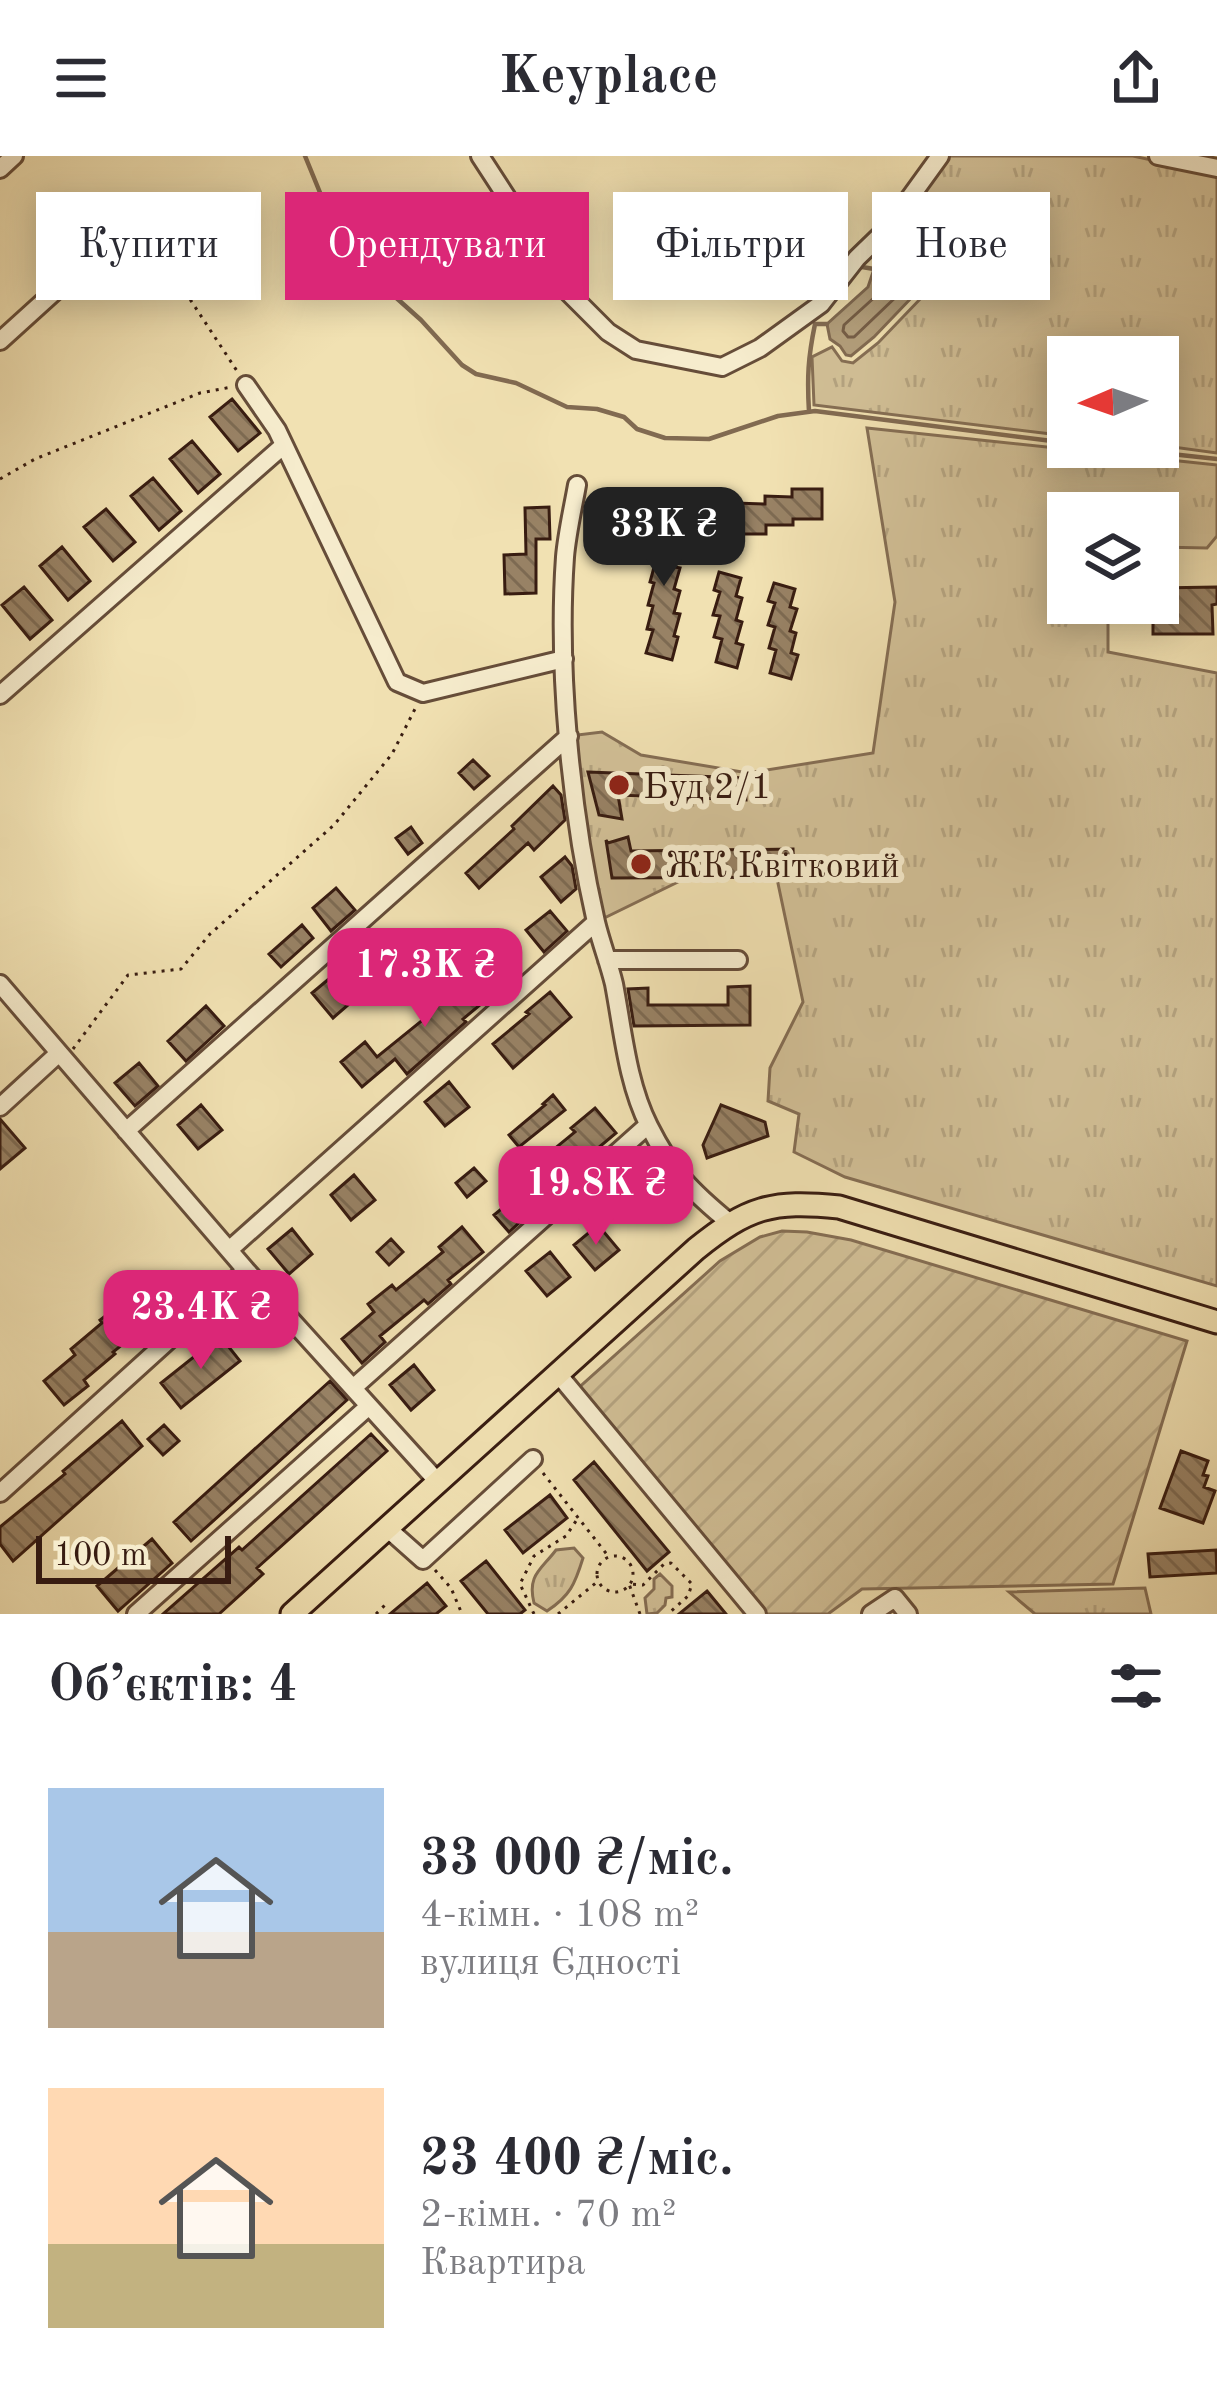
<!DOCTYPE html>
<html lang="uk">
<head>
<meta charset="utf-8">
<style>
  body { margin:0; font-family:"Old Standard TT",serif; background:#f2f2f3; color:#2b2b33; height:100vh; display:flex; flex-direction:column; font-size:45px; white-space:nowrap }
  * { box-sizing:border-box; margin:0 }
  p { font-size:39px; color:#7c7c81 }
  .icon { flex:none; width:66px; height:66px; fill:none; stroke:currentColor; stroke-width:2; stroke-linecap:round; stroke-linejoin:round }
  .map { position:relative; height:1458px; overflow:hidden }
  .side { display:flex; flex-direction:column; background:#fff; flex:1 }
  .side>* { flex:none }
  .top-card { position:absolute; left:36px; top:36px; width:1146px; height:108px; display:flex; gap:24px }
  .needle { width:78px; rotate:268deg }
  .controls { position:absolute; left:1047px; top:180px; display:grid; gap:24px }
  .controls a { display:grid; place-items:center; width:132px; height:132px; border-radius:0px; background:#fff; box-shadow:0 6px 30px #0003; font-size:60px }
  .scale { position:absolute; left:36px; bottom:30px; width:195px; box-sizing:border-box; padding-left:12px; border:6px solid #381c11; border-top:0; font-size:33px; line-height:42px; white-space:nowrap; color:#381c11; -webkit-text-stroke:9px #f6eccd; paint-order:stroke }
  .price { position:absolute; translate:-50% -102px; padding:0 27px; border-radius:24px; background:#db2777; color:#fff; font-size:39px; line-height:78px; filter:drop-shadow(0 3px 6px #0008) }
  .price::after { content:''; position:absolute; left:50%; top:72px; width:36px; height:27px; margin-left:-18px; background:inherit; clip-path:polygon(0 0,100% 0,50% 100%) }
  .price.on { background:#222; color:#fff }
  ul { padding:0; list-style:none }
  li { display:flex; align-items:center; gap:36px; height:300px; padding:0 48px }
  li span { display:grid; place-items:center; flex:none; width:336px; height:240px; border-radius:0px; color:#555 }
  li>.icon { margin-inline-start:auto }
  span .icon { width:144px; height:144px; fill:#fffc; stroke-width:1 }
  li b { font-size:51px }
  h2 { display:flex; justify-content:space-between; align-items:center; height:144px; padding:0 48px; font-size:51px }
  .tag { padding:0 42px; border-radius:0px; background:#fff; box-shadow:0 6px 30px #0003; font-size:42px; line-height:108px }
  .tag.on { background:#db2777; color:#fff }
  header { display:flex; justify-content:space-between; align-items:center; height:156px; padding:0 48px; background:#fff; font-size:54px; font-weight:800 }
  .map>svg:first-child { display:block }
</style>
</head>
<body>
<header><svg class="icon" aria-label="menu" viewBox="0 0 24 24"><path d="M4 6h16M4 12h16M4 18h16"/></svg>Keyplace<svg class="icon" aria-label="share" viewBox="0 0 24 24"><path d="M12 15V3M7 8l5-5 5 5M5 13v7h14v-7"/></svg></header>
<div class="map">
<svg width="1217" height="1458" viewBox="0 0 1217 1458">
  <defs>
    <pattern id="grass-tufts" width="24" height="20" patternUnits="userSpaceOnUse" patternTransform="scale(3)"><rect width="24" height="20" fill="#d2c097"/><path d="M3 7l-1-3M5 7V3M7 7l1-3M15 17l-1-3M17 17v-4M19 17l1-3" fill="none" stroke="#b5a481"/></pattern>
    <pattern id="garden-furrows" width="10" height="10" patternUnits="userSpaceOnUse" patternTransform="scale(3)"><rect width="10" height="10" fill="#d2c097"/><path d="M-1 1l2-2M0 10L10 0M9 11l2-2" fill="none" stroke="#b5a481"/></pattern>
    <pattern id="building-back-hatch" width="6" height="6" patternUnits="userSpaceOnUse" patternTransform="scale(3)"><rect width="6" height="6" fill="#988265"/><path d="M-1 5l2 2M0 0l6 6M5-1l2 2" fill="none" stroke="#7d6a52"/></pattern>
  </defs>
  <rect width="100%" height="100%" fill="#f1e1b2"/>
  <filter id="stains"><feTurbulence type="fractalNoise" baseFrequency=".00167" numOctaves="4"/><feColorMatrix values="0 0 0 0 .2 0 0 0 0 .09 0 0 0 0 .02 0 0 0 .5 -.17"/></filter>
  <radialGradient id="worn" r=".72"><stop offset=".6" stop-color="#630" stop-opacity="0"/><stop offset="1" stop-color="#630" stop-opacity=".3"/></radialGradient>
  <path fill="url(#grass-tufts)" stroke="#856e54" stroke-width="3" d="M947 0H1133L1217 18V297L1158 289V201H1068V280L814 249 812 201 832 191 842 205 853 207 878 187 924 139C922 112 905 119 890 106 885 101 883 94 879 89Z
    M867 272 1217 309V380L1207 392 1158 391V357H1068V447H1108V496L1217 517V1130L845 1021 794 996 799 958 768 945 770 912 803 846 772 699 720 697 682 724 596 766 569 580 602 576 641 599 748 617 873 597 895 446Z
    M574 1392 583 1402C575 1428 570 1440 547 1455L534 1447C527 1419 541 1414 556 1394Z
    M660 1418 672 1430V1441L666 1442 665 1449 657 1457 647 1458 645 1442 654 1433V1423Z
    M1145 1432 1151 1458H1035L1009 1436Z"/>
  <path fill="url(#garden-furrows)" stroke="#856e54" stroke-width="3" d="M782 1075 807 1076 851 1084 1187 1185 1113 1428 862 1433 828 1458H757L574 1236 720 1105 760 1081Z"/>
  <path fill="#b29e7b" stroke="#816a51" stroke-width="3" d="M879 112 905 120 917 132V136L874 181 851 200 846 199 840 190 830 183 827 168 868 131 874 113Z"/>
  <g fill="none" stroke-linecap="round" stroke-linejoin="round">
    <path stroke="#755d46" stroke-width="3" d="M888 127 898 131V139L854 181H848L843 175 844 169 876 140 883 128Z"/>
    <path stroke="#816a51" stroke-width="4.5" d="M305 0 321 39 350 91 383 130 421 164 462 209 476 218 516 227 567 251 597 253 624 261 637 273 665 282 709 283 778 260 815 255 1068 287
      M862 111 874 113
      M809 256C807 221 808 202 815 168H827
      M1107 291 1217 303"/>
  </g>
  <path fill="url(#building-back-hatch)" stroke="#381c11" stroke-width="3" d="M66 73 80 88 64 103 50 89Z
    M232 243 260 277 238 295 210 261Z
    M192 285 220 318 198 337 170 303Z
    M153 322 181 355 159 374 131 340Z
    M792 333H822V363H793V369H766V378H738V385H709V354L736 355V347L765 348V340L792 341Z
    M549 351 550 383H536V437L505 438 504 399 526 398 525 352Z
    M106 353 135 386 113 405 84 371Z
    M656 360 681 367 675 388 681 389 675 411 680 412 674 433 680 435 674 457 680 458 674 480 678 481 672 504 646 497 653 474 647 473 653 450 648 449 654 427 650 426 656 404 651 402 657 382 651 381Z
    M62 391 90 425 68 444 40 410Z
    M719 416 741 422 736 440 742 442 736 464 742 466 736 487 743 489 737 512 716 506 722 483 714 481 720 460 713 459 720 436 714 434Z
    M774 427 795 433 790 451 797 453 790 475 796 477 791 497 798 499 791 523 770 517 776 494 769 492 775 471 768 469 775 447 768 445Z
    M24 431 52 464 30 483 2 449Z
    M1217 431V448L1212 449 1213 478H1153V447H1158V432Z
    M473 604 489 620 474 633 459 617Z
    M588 616 745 622 746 644 618 639 622 663 599 659Z
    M553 630 561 639 565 664 534 694 528 687 479 732 466 717 514 673 512 670Z
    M411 671 422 687 408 698 396 682Z
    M628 681 631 695 793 693 794 721 612 722 606 684 608 687Z
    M565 701 572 710 576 733 561 746 541 721Z
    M336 732 355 754 331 775 313 752Z
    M550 755 567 775 544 796 526 774Z
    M302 769 313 782 281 811 269 798Z
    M478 809 498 834 463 863 466 866 407 918 395 903 362 931 341 906 365 886 377 901 424 863 422 861 457 832 454 829Z
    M336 817 356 842 333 862 312 837Z
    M750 830V869L634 870 628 833 648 832V849H728V831Z
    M550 836 571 861 513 912 493 888 529 858 526 856Z
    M206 850 224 870 186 905 168 885Z
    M139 907 158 930 135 950 115 927Z
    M449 926 469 951 445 970 425 946Z
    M553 939 565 954 519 991 509 979 545 949 543 948Z
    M201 949 222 974 198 993 178 969Z
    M721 949 765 966 768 980 707 1002 703 989Z
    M595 952 616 977 580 1007 583 1010 519 1063 521 1065 509 1076 494 1059 511 1045 503 1035 575 976 571 972Z
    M0 963 25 992 0 1013Z
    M474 1012 486 1025 467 1041 456 1027Z
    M354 1019 375 1044 351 1064 331 1039Z
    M598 1069 619 1094 595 1114 574 1089Z
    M462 1071 483 1096 448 1124 451 1128 428 1148 424 1144 380 1180 385 1186 362 1207 342 1183 374 1156 368 1148 392 1129 396 1134 443 1096 439 1091Z
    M292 1073 312 1098 289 1118 268 1093Z
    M391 1083 403 1096 389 1109 377 1096Z
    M550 1096 570 1121 547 1140 526 1115Z
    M154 1122 174 1147 113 1196 115 1198 84 1224 88 1230 64 1249 44 1225 75 1199 71 1193 102 1167 100 1164Z
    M220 1180 240 1205 181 1252 161 1227Z
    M414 1209 434 1234 411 1254 390 1229Z
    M330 1225 347 1244 191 1385 174 1366Z
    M122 1265 142 1290 13 1405 0 1388V1371L65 1318 63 1315Z
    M164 1269 179 1285 163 1299 148 1283Z
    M371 1278 387 1295 257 1412 263 1418 219 1458H163L239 1391 242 1394Z
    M1181 1295 1208 1305 1203 1319 1208 1320 1204 1331 1215 1335 1203 1367 1160 1352Z
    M594 1306 669 1396 647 1415 574 1324Z
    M550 1339 567 1362 523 1397 505 1374Z
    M152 1383 172 1407 118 1455 97 1430Z
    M1216 1394 1217 1417 1150 1421 1148 1398Z
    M486 1405 525 1454 520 1458H488L461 1425Z
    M427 1427 446 1450 436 1458H390Z
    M707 1435 726 1458H679Z"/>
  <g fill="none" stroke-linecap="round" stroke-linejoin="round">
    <defs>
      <path id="minor" d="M480 0 569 137 608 176 636 194 722 211 760 192 821 148 857 102 888 72 940 0
        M1158 0 1217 12
        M0 13 14 0
        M0 185 128 69
        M246 229 277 274 397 526 423 537 564 503
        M577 329C573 352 567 377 565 401 557 513 571 657 596 766 601 787 609 807 614 828 623 875 627 926 649 970 672 1016 691 1035 730 1067
        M0 539 284 289
        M607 804H738
        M0 828 246 1114 438 1326
        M0 951 59 897
        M126 975 569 580
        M229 1094 596 766
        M558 1218 757 1458
        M353 1232 648 969
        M0 1337 246 1114
        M387 1372 423 1404 533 1303
        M136 1458 369 1250
        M871 1458 895 1442 908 1458"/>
      <path id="major" d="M292 1458 696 1093C748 1051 772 1044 839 1051L1217 1166"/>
    </defs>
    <use href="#minor" stroke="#664d39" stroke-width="22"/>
    <use href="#major" stroke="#381c11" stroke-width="27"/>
    <path stroke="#381c11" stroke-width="3" stroke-dasharray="3 6" stroke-linecap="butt" d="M139 81 182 131 239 218
      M0 323 35 303 200 237 232 231
      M73 893 128 819 181 813 210 778 334 669 392 598 416 551
      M543 1317 609 1401
      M597 1418a18 18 0 1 1 36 0a18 18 0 1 1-36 0Z
      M435 1414 451 1432 462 1458
      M376 1458 387 1447
      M534 1458 520 1428 534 1400 566 1380 578 1362
      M558 1458 597 1426
      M640 1458 629 1428 643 1429 664 1408 671 1407 692 1428 688 1440 668 1458"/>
    <use href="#minor" stroke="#f6eccd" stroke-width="16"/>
    <use href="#major" stroke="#f1e1b2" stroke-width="21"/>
  </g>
  <g fill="#8f2418" stroke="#f6eccd" stroke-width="4.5">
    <circle cx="619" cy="629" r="12"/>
    <circle cx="641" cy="708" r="12"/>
  </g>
  <g text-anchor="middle" stroke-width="12" stroke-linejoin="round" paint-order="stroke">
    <g font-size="36" fill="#381c11" stroke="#f6eccd" text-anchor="start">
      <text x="643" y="642">Буд 2/1</text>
      <text x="665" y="721">ЖК Квітковий</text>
    </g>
  </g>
  <rect width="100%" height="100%" filter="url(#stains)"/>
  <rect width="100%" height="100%" fill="url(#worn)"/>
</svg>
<div class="controls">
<a><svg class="needle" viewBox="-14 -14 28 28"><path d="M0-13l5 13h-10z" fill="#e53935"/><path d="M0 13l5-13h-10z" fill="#7c7c81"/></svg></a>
<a><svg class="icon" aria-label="layers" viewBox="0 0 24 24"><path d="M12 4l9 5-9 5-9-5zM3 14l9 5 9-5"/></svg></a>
</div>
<div class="scale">100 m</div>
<b class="price on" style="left:664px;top:433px">33K ₴</b>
<b class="price" style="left:425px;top:874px">17.3K ₴</b>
<b class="price" style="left:596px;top:1092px">19.8K ₴</b>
<b class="price" style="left:201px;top:1216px">23.4K ₴</b>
<div class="top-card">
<a class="tag">Купити</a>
<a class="tag on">Орендувати</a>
<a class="tag">Фільтри</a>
<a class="tag">Нове</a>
</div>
</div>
<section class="side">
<h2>Об’єктів: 4<svg class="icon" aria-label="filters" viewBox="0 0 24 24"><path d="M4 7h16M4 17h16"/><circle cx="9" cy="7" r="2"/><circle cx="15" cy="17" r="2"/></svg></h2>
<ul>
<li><span style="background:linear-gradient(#a9c7e8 60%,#b9a48a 0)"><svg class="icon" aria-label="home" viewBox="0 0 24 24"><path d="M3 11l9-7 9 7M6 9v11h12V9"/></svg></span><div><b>33 000 ₴/міс.</b><p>4-кімн. · 108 m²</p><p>вулиця Єдності</p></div></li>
<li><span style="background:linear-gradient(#ffd9b3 65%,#c2b280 0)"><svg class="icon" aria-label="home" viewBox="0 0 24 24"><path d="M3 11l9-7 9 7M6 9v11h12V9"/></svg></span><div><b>23 400 ₴/міс.</b><p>2-кімн. · 70 m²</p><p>Квартира</p></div></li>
</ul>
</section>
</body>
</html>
